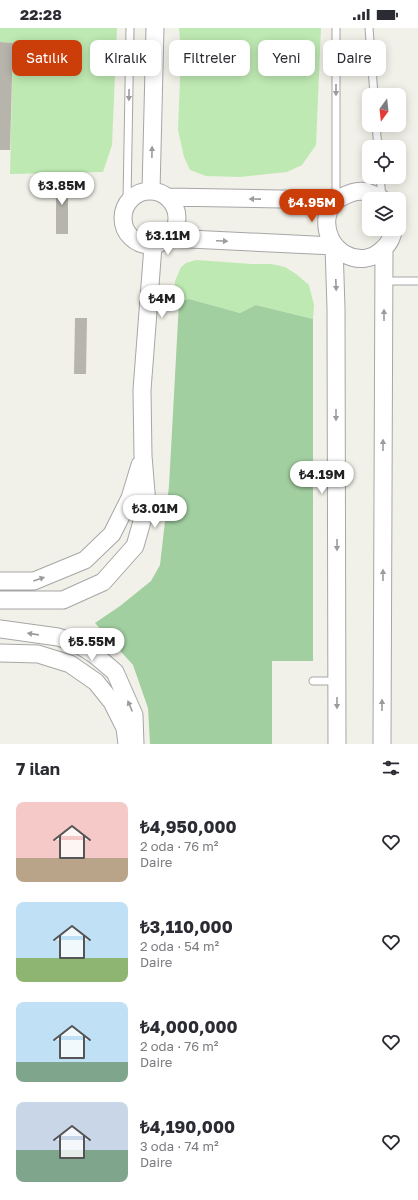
<!DOCTYPE html>
<html lang="tr">
<head>
<meta charset="utf-8">
<style>
  body { margin:0; font-family:"Golos Text",sans-serif; background:#f2f2f3; color:#2b2b33; height:100vh; display:flex; flex-direction:column; font-size:15px; white-space:nowrap }
  * { box-sizing:border-box; margin:0 }
  p { font-size:13px; color:#7c7c81 }
  .icon { flex:none; width:22px; height:22px; fill:none; stroke:currentColor; stroke-width:2; stroke-linecap:round; stroke-linejoin:round }
  .map { position:relative; height:716px; overflow:hidden }
  .side { display:flex; flex-direction:column; background:#fff; flex:1 }
  .side>* { flex:none }
  .guide { position:absolute; left:12px; top:12px; width:394px; height:36px; display:flex; gap:8px }
  .needle { width:26px; rotate:195deg }
  .tools { position:absolute; left:362px; top:60px; display:grid; gap:8px }
  .tools a { display:grid; place-items:center; width:44px; height:44px; border-radius:8px; background:#fff; box-shadow:0 2px 10px #0003; font-size:20px }
  .price { position:absolute; translate:-50% -34px; padding:0 9px; border-radius:14px; background:#fff; color:#222; font-size:13px; line-height:26px; filter:drop-shadow(0 1px 2px #0008) }
  .price::after { content:''; position:absolute; left:50%; top:24px; width:12px; height:9px; margin-left:-6px; background:inherit; clip-path:polygon(0 0,100% 0,50% 100%) }
  .price.active { background:#cb3d09; color:#fff }
  ul { padding:0; list-style:none }
  li { display:flex; align-items:center; gap:12px; height:100px; padding:0 16px }
  li span { display:grid; place-items:center; flex:none; width:112px; height:80px; border-radius:8px; color:#555 }
  li>.icon { margin-inline-start:auto }
  span .icon { width:48px; height:48px; fill:#fffc; stroke-width:1 }
  li b { font-size:17px }
  h2 { display:flex; justify-content:space-between; align-items:center; height:48px; padding:0 16px; font-size:17px }
  .tag { padding:0 14px; border-radius:8px; background:#fff; box-shadow:0 2px 10px #0003; font-size:14px; line-height:36px }
  .tag.active { background:#cb3d09; color:#fff }
  .status { display:flex; justify-content:space-between; align-items:center; height:28px; padding:0 20px; background:#fff; direction:ltr }
  .status svg { height:11px; fill:currentColor }
  .map>svg:first-child { display:block }
</style>
</head>
<body>
<div class="status"><b>22:28</b><svg viewBox="0 0 49 12"><path d="M0 12V9h3v3zM5 12V6h3v6zM10 12V3h3v9zM15 12V0h3v12zM26 1h20v11H26zM47 4h2v5h-2z"/></svg></div>
<div class="map">
<svg width="418" height="716" viewBox="0 0 418 716">
  <rect width="100%" height="100%" fill="#f2f1e9"/>
  <path fill="#bee9b2" d="M0 0H117L112 117 103 144 10 146 13 15 0 14Z
    M179 0H321L316 117 302 137 287 144 240 149 206 148 190 142 184 129 178 102 181 25Z
    M196 232 252 236H271L285 239 296 246 309 257 314 277 313 291 256 277 240 285 189 271 179 274 174 265 175 253 181 239 186 235Z"/>
  <path fill="#a1cfa0" d="M189 271 240 285 256 277 313 291V633H272V716H150L148 680 133 637 95 595 120 578 151 553 160 537 169 458 179 274Z"/>
  <path fill="#b7b4ac" d="M0 14 13 15 10 122H0Z
    M56 150H68V206H56Z
    M75 290H87L86 346H74Z"/>
  <g fill="none" stroke-linecap="round" stroke-linejoin="round">
    <defs>
      <path id="service" d="M369 0 374 67
        M376 97 378 119
        M380 149 382 169
        M336 172V0
        M127 174 130 0
        M384 253H418
        M313 653H336"/>
      <path id="tertiary" d="M123 190a27 27 0 1 1 54 0a27 27 0 1 1-54 0Z
        M151 163 155 0
        M168 169 336 172
        M382 171C367 162 358 160 342 169 334 173 328 181 327 190 323 222 361 245 384 220 390 215 392 208 394 201
        M169 210 334 218
        M334 218 336 280 337 716
        M0 553H34L85 532 112 506 130 470 140 437
        M0 572H63L103 554 135 518 147 476 143 428 142 362 153 218
        M0 601 58 609 76 615 95 627 115 644 134 687 135 716
        M0 625 38 626 70 636 96 654 112 674 125 700 127 716
        M382 716 384 220"/>
    </defs>
    <use href="#service" stroke="#a6a6a6" stroke-width="9"/>
    <use href="#tertiary" stroke="#a6a6a6" stroke-width="19"/>
    <use href="#service" stroke="#fff" stroke-width="7"/>
    <use href="#tertiary" stroke="#fff" stroke-width="17"/>
  </g>
  <defs><path id="oneway-solid" d="M-6-.8H1V-3.2L6.5 0L1 3.2V.8H-6Z"/></defs>
  <g fill="#9c9c9c">
    <use href="#oneway-solid" transform="translate(336 62) rotate(90)"/>
    <use href="#oneway-solid" transform="translate(129 67) rotate(91)"/>
    <use href="#oneway-solid" transform="translate(152 124) rotate(-89)"/>
    <use href="#oneway-solid" transform="translate(255 171) rotate(-179)"/>
    <use href="#oneway-solid" transform="translate(222 213) rotate(3)"/>
    <use href="#oneway-solid" transform="translate(336 257) rotate(88)"/>
    <use href="#oneway-solid" transform="translate(384 287) rotate(-90)"/>
    <use href="#oneway-solid" transform="translate(336 387) rotate(90)"/>
    <use href="#oneway-solid" transform="translate(383 417) rotate(-90)"/>
    <use href="#oneway-solid" transform="translate(337 517) rotate(90)"/>
    <use href="#oneway-solid" transform="translate(383 547) rotate(-90)"/>
    <use href="#oneway-solid" transform="translate(39 551) rotate(-19)"/>
    <use href="#oneway-solid" transform="translate(33 606) rotate(-172)"/>
    <use href="#oneway-solid" transform="translate(337 675) rotate(90)"/>
    <use href="#oneway-solid" transform="translate(382 677) rotate(-90)"/>
    <use href="#oneway-solid" transform="translate(130 678) rotate(-113)"/>
  </g>
</svg>
<div class="tools">
<a><svg class="needle" viewBox="-14 -14 28 28"><path d="M0-13l5 13h-10z" fill="#e53935"/><path d="M0 13l5-13h-10z" fill="#7c7c81"/></svg></a>
<a><svg class="icon" aria-label="locate" viewBox="0 0 24 24"><circle cx="12" cy="12" r="6"/><path d="M12 2v4M12 18v4M2 12h4M18 12h4"/></svg></a>
<a><svg class="icon" aria-label="layers" viewBox="0 0 24 24"><path d="M12 4l9 5-9 5-9-5zM3 14l9 5 9-5"/></svg></a>
</div>
<b class="price" style="left:62px;top:178px">₺3.85M</b>
<b class="price active" style="left:312px;top:195px">₺4.95M</b>
<b class="price" style="left:168px;top:228px">₺3.11M</b>
<b class="price" style="left:162px;top:291px">₺4M</b>
<b class="price" style="left:322px;top:467px">₺4.19M</b>
<b class="price" style="left:155px;top:501px">₺3.01M</b>
<b class="price" style="left:92px;top:634px">₺5.55M</b>
<div class="guide">
<a class="tag active">Satılık</a>
<a class="tag">Kiralık</a>
<a class="tag">Filtreler</a>
<a class="tag">Yeni</a>
<a class="tag">Daire</a>
</div>
</div>
<section class="side">
<h2>7 ilan<svg class="icon" aria-label="filters" viewBox="0 0 24 24"><path d="M4 7h16M4 17h16"/><circle cx="9" cy="7" r="2"/><circle cx="15" cy="17" r="2"/></svg></h2>
<ul>
<li><span style="background:linear-gradient(#f6c9c9 70%,#b9a48a 0)"><svg class="icon" aria-label="home" viewBox="0 0 24 24"><path d="M3 11l9-7 9 7M6 9v11h12V9"/></svg></span><div><b>₺4,950,000</b><p>2 oda · 76 m²</p><p>Daire</p></div><svg class="icon" aria-label="heart" viewBox="0 0 24 24"><path d="M12 20l-8-8c-3-5 5-10 8-4 3-6 11-1 8 4z"/></svg></li>
<li><span style="background:linear-gradient(#bfe0f5 70%,#8fb573 0)"><svg class="icon" aria-label="home" viewBox="0 0 24 24"><path d="M3 11l9-7 9 7M6 9v11h12V9"/></svg></span><div><b>₺3,110,000</b><p>2 oda · 54 m²</p><p>Daire</p></div><svg class="icon" aria-label="heart" viewBox="0 0 24 24"><path d="M12 20l-8-8c-3-5 5-10 8-4 3-6 11-1 8 4z"/></svg></li>
<li><span style="background:linear-gradient(#bfe0f5 75%,#7fa58c 0)"><svg class="icon" aria-label="home" viewBox="0 0 24 24"><path d="M3 11l9-7 9 7M6 9v11h12V9"/></svg></span><div><b>₺4,000,000</b><p>2 oda · 76 m²</p><p>Daire</p></div><svg class="icon" aria-label="heart" viewBox="0 0 24 24"><path d="M12 20l-8-8c-3-5 5-10 8-4 3-6 11-1 8 4z"/></svg></li>
<li><span style="background:linear-gradient(#c9d6e8 60%,#7fa58c 0)"><svg class="icon" aria-label="home" viewBox="0 0 24 24"><path d="M3 11l9-7 9 7M6 9v11h12V9"/></svg></span><div><b>₺4,190,000</b><p>3 oda · 74 m²</p><p>Daire</p></div><svg class="icon" aria-label="heart" viewBox="0 0 24 24"><path d="M12 20l-8-8c-3-5 5-10 8-4 3-6 11-1 8 4z"/></svg></li>
</ul>
</section>
</body>
</html>
